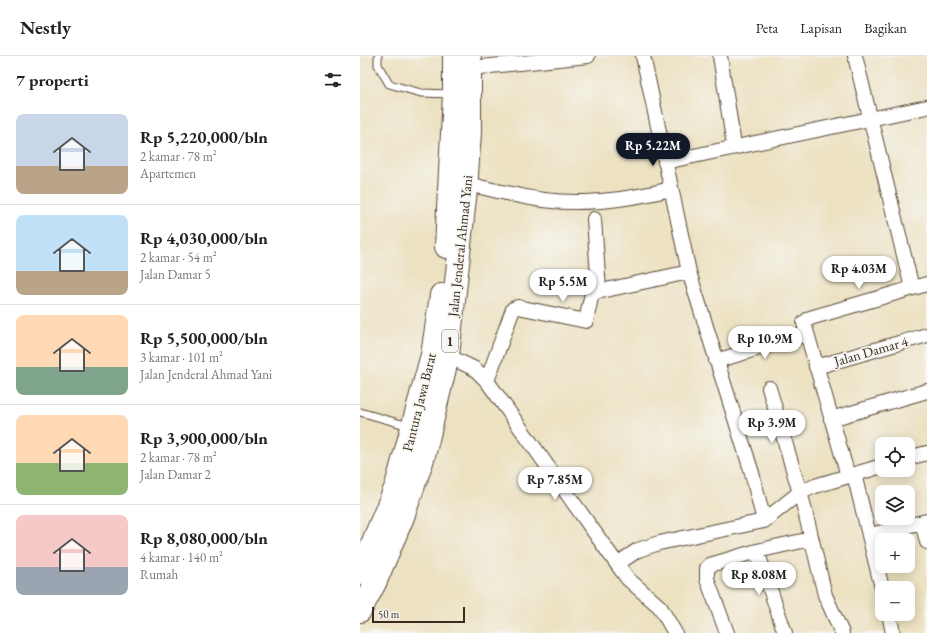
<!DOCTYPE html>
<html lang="id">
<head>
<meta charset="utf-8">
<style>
  body { margin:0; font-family:"EB Garamond",serif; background:#f2f2f2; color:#222; height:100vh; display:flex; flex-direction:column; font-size:15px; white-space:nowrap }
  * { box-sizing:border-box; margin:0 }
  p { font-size:13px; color:#767676 }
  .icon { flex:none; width:22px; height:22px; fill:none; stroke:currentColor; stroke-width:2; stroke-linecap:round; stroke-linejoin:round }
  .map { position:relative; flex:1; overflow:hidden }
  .drawer { display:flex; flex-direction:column; background:#fff; width:360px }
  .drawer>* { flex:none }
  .fabs { position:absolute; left:515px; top:381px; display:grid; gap:8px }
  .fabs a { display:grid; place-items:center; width:40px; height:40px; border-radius:8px; background:#fff; box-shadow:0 2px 10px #0003; font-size:20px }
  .scale { position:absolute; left:12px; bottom:10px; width:93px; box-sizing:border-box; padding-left:4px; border:2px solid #3b2a1e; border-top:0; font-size:11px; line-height:14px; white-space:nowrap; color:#3b2a1e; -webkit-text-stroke:3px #f6f6f2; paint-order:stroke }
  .price { position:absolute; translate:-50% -34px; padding:0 9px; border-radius:14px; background:#fff; color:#222; font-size:13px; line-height:26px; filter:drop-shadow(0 1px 2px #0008) }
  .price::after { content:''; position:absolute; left:50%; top:24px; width:12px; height:9px; margin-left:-6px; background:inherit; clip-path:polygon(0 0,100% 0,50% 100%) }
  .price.on { background:#111827; color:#fff }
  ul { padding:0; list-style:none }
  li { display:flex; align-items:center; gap:12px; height:100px; padding:0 16px }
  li+li { border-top:1px solid #e0e0e0 }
  li span { display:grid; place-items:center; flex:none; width:112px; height:80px; border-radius:8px; color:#555 }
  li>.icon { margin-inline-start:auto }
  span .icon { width:48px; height:48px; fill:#fffc; stroke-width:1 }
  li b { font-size:17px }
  h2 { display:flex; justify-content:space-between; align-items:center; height:48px; padding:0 16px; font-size:17px }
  header { display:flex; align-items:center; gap:24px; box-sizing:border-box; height:56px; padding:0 20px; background:#fff; border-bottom:1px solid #e0e0e0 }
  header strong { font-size:19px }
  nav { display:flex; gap:22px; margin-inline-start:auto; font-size:14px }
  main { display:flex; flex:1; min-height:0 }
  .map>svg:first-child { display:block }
</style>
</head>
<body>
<header>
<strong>Nestly</strong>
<nav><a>Peta</a><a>Lapisan</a><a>Bagikan</a></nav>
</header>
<main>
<section class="drawer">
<h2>7 properti<svg class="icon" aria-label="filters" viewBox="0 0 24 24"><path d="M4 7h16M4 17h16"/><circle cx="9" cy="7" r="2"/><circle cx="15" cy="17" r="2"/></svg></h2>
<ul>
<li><span style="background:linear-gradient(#c9d6e8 65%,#b9a48a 0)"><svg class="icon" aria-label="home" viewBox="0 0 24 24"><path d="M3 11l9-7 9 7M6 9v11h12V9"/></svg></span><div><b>Rp 5,220,000/bln</b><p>2 kamar · 78 m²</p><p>Apartemen</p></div></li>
<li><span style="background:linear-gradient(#bfe0f5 70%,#b9a48a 0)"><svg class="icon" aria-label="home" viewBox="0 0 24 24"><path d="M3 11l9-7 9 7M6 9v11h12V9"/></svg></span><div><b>Rp 4,030,000/bln</b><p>2 kamar · 54 m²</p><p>Jalan Damar 5</p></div></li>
<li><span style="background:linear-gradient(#ffd9b3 65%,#7fa58c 0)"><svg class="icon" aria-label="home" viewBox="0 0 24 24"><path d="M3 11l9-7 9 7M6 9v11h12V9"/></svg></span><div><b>Rp 5,500,000/bln</b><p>3 kamar · 101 m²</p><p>Jalan Jenderal Ahmad Yani</p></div></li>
<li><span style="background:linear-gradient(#ffd9b3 60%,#8fb573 0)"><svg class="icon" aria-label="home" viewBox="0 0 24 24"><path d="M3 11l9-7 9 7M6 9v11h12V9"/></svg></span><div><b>Rp 3,900,000/bln</b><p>2 kamar · 78 m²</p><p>Jalan Damar 2</p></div></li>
<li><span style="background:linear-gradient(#f6c9c9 65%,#9aa5b1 0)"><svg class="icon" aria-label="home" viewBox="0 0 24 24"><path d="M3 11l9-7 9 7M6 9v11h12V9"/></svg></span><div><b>Rp 8,080,000/bln</b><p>4 kamar · 140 m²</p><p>Rumah</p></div></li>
</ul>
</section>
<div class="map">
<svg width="567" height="577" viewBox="0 0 567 577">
  <rect width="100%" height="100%" fill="#f6f6f2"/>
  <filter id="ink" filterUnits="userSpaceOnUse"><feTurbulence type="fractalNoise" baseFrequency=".025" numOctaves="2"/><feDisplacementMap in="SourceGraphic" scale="8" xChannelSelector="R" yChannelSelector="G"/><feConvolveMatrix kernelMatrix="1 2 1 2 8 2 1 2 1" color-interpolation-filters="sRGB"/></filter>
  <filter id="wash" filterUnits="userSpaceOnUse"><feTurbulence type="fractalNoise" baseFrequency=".012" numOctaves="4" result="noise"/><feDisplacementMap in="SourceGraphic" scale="16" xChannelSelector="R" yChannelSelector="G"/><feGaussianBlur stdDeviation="0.9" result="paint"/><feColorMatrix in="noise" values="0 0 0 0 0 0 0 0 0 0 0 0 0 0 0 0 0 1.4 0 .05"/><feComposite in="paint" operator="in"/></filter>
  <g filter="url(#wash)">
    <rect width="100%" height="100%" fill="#ece1c1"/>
  </g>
  <g filter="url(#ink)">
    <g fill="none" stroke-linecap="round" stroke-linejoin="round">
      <defs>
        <path id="lane" d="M18 0V9L29 28 61 37 92 38
          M0 356 49 370"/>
        <path id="street" d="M283 0 329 216 392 417 404 465
          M360 0 374 90
          M495 0 552 232
          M111 12 228 0
          M305 106 567 51
          M106 128C132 133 158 141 184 144 226 150 270 143 311 133
          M234 163 239 234
          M88 300 115 313 127 325 257 508 268 523 300 551 315 577
          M356 305 446 278
          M456 311 567 279
          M127 325 153 253 158 251 226 265 232 237 329 216
          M409 332 443 447 465 539 482 577
          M471 363 567 335
          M548 402 567 397
          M494 418 522 532
          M488 420 444 267 450 262 567 228
          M562 466 567 486
          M510 479 567 465
          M397 495 425 577
          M257 508 278 494 299 487 404 465 439 437 455 430 522 410
          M529 558 533 577
          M367 577 347 523V512L350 509 397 495 451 483"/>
        <path id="highway" d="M86 191 94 39V0
          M0 517 36 430 72 299 81 239
          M0 555 15 527 43 461 64 400 88 300 106 133 110 76V0"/>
      </defs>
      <use href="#lane" stroke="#564536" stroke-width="9"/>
      <use href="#street" stroke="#564536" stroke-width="16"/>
      <use href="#highway" stroke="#564536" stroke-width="24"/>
      <use href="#lane" stroke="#fff" stroke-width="7"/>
      <use href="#street" stroke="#fff" stroke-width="14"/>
      <use href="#highway" stroke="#fff" stroke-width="22"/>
    </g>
  </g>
  <g text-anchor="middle" stroke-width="3.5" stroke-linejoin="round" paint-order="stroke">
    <rect fill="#f6f6f2" stroke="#73675e" stroke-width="1" x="82" y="274" width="16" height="22" rx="3"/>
    <g font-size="13" font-weight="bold" fill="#3b2a1e">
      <text x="90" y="290">1</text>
    </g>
    <g font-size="14" fill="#3b2a1e" stroke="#f6f6f2">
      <text transform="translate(100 190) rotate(-84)" y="5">Jalan Jenderal Ahmad Yani</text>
      <text transform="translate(511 295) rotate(-16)" y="5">Jalan Damar 4</text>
      <text transform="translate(59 346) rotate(-76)" y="5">Pantura Jawa Barat</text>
    </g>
  </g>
</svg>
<div class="fabs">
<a><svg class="icon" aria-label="locate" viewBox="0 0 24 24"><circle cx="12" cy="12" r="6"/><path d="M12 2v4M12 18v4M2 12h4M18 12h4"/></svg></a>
<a><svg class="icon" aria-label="layers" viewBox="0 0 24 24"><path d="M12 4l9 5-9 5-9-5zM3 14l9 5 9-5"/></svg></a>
<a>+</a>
<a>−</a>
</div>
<div class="scale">50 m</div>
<b class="price on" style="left:293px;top:111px">Rp 5.22M</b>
<b class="price" style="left:499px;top:234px">Rp 4.03M</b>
<b class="price" style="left:203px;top:247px">Rp 5.5M</b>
<b class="price" style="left:405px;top:304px">Rp 10.9M</b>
<b class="price" style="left:412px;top:388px">Rp 3.9M</b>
<b class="price" style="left:195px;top:445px">Rp 7.85M</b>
<b class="price" style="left:399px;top:540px">Rp 8.08M</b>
</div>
</main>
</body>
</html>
